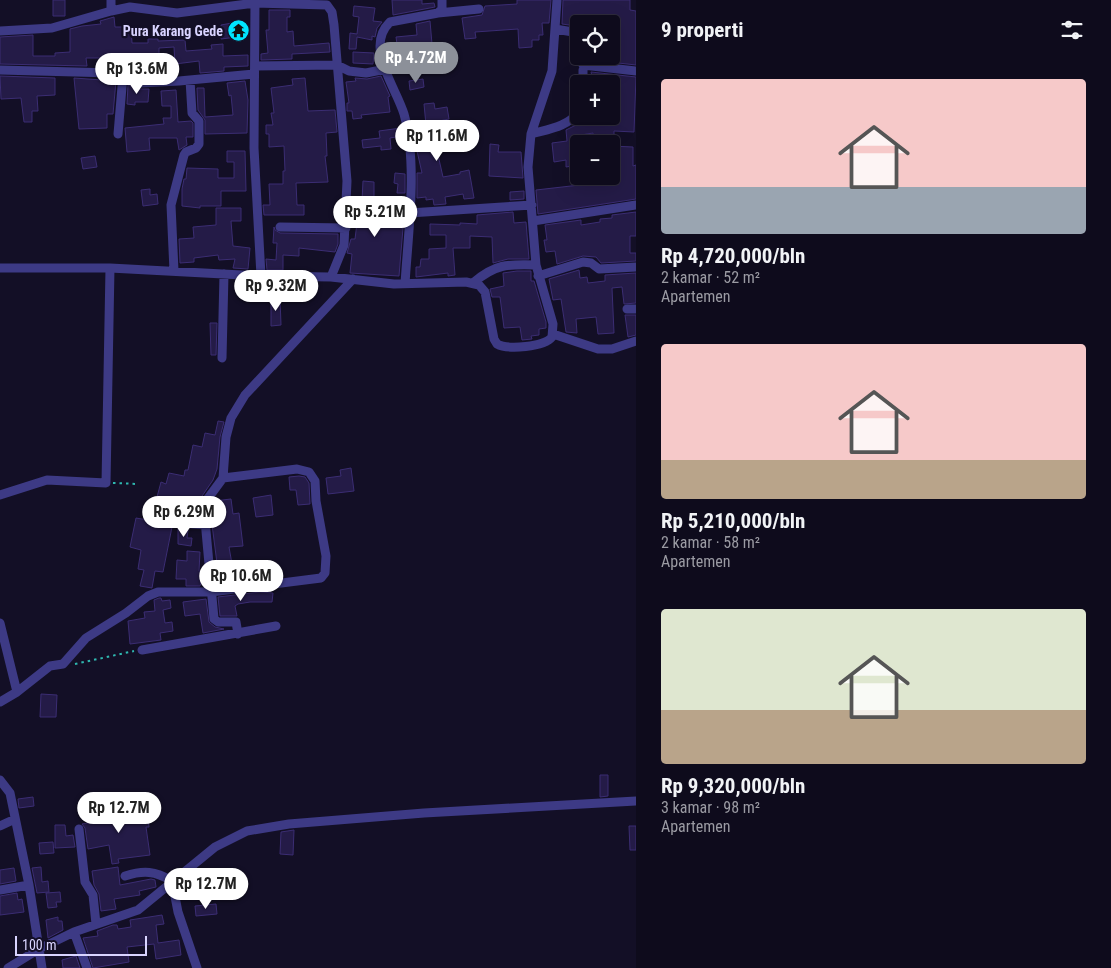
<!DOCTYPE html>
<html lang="id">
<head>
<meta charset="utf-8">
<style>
  body { margin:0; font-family:"Roboto Condensed",sans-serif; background:#1c1929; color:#f1f3f6; height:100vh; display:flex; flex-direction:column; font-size:19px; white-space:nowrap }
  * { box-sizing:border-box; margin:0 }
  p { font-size:16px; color:#9b9ba3 }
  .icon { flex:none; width:28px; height:28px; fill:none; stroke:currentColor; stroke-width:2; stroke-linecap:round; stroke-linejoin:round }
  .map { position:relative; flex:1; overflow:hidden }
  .side { display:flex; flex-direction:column; background:#0e0b1c; width:475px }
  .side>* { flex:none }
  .controls { position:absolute; left:570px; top:15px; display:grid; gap:10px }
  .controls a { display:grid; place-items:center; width:50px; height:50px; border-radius:5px; background:#0e0b1c; box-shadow:0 5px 20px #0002,0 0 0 1px #2e2b3b; font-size:25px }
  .scale { position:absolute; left:15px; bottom:12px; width:132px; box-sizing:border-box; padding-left:5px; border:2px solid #d9d4ff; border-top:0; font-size:14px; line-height:18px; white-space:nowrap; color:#d9d4ff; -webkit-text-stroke:4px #130f26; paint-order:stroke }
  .price { position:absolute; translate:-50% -42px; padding:0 11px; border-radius:18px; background:#fff; color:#222; font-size:16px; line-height:32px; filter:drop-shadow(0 1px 2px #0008) }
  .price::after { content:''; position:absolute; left:50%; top:30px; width:15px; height:11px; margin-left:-8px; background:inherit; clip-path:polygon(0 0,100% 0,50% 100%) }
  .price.on { background:#8c9099; color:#fff }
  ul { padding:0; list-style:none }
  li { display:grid; align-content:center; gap:10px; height:265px; padding:0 25px }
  li span { display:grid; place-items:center; height:155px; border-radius:5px; color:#555 }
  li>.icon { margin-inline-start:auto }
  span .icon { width:90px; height:90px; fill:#fffc; stroke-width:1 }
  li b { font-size:21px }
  h2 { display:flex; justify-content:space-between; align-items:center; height:60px; padding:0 25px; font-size:21px }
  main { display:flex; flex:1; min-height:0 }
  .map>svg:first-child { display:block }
</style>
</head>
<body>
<main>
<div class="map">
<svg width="636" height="968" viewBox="0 0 636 968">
  <rect width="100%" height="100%" fill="#130f26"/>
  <path fill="#241b47" stroke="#3b2d73" d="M53 0H65V16H53Z
    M392 0H422V4L434 3 435 7 393 15Z
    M517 0H551L549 23H542L543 35H539V40H532V47L519 48 518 29 475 32 476 38 465 39 462 18 482 15 485 6 517 4Z
    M563 0H630V10L636 11V65L592 60V56H611V15H585L586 20 575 21 576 26 562 24Z
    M354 6 375 8 373 21 382 22 377 28 375 37 372 36V40L357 37 356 49H349L350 33 357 34 359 17 353 16Z
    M269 10H290V17H287V32L293 31 294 46 329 43 330 52 292 54V59L261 60V54L268 53 266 30H269Z
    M114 17 115 27H131L132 43H148V39H158V41L185 40 186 51 212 49 211 45 223 44V56L248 55V66L224 67V71L200 73 199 61 175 64 174 47 159 48V55H149L147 76 142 77 124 69 105 67 104 58H86L87 66 0 64V37L33 35V56H55V53L70 52V29L82 26 101 24 100 21Z
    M243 21 245 36 221 39V25Z
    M430 21 432 44 411 46 397 44 396 37 417 35 416 24Z
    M353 52 374 53 373 64 353 63Z
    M591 72 636 77 634 132 614 131V144H598V140H593V133L575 136 578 165 566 167V160L554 162 552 143 567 141 566 130 580 123V121L602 120V117H611V84H594Z
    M0 76 55 78V95L37 96 38 111H32V122H24L21 98 1 99Z
    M381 76 390 96 388 97 390 112 361 115 362 118 353 119 352 111H347V103H349L346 82 356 81 355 78 367 79Z
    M74 78 116 81 113 114H107V128L79 129Z
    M305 78 308 111 335 110 337 132 326 133 327 156H325L328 182 296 183 297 205H304V215H264L263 205H270L269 184H283V171H285L284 146 269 147V134H266V125H273L271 113H274L271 88 293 85 292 79Z
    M423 79 424 87 410 90 409 81Z
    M245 81 248 100 247 133 205 134V120L198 110 197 88H204L205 117 233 115 231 95 229 96 227 83Z
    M128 85 139 89H149L148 102H135V105L127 104Z
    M176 90 178 122 191 121 193 123V137H186L187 145 179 150 177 138H149L150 150 127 152 125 128 164 124 163 118H171V106H162L161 91Z
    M434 103 435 109 447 107 449 119 439 121 443 145 436 146 443 177 460 174V172L469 170 474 198 464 199 463 194 445 197 446 204 434 205 433 199 426 200V197L417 198V173H422L415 142 418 141 416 126 426 125 424 104Z
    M401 128 402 136 390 138 391 149 381 150V146L363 148 362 140 380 138 379 131Z
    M490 144 499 145 498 152H521L523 178 489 176Z
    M611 146 633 147V166L636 165V199L538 214 536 190 597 183 596 176H611Z
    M227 151H245L246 191H221V206H200V208L182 206V189L184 179H186L187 168 218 169V178H234V162H227Z
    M95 156 97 167 83 169 81 158Z
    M395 173 405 174V193H397L398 184 394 183Z
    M363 181 374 182V201L389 202V206H392L390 226 403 228 399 276 350 273 352 254 347 253 351 239H355L358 215 357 202 362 201Z
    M150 189V195L157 194 158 204 143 206 141 190Z
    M524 191V199L510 200V192Z
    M216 208H241V221H231L233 246 250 248 248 269 233 268 235 259 219 260 218 255 194 258V262L180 263 179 239 194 238 193 227 216 225Z
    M513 212 514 223 526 222 529 259H508L493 263 492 237 470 236V248H453L455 275 448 276V273L416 277V267H420L421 259H429V249L446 248V235H430V224L460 225V223L477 224V215Z
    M636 212V236H630V253H636V261L601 263 596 257 583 256 557 264 555 251 546 252 544 240H547L545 225 581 220V225L600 222V219L612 218V215Z
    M274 227 275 230 280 233 338 234V244L335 252 299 248V256L283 255V270H267L266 259 276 260 277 243H273Z
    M579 270 580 278 587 277 588 283 605 281V275L636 273V303L624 304 622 287 612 288 614 333 598 334 596 317 576 319 577 333 566 332 561 299 553 300 549 279Z
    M517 271H531V281H534L546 322V328L539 329V335L531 336 532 339 522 340 520 327 504 328 500 297H492L490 289 504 286 503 273Z
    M271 298H280L281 325 271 326Z
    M625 315H636V335L628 337Z
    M210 323H217L216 355H211Z
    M218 421 224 422 220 437 217 469 213 480 200 499 199 518 182 517 176 519 175 523 177 527H172L163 572 155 571 152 588 140 586 144 570 138 569 141 550 130 547 136 518 159 522 161 498 157 497 161 482 166 484 169 473 184 476 185 470H188L193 445 202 447 205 433 215 435Z
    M351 468 354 491 328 494 326 478 341 476 340 470Z
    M299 476 305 477 309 483 310 504 298 505 296 490H290L289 477Z
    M271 495 273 515 256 517 253 498Z
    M231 499 233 514 239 513 243 546 229 547 232 564 248 562 249 573 254 572 255 580 217 585 216 571H218L210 509 214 501Z
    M178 529 188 530 187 538H192L191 546 178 544Z
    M187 551 200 552 199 571 204 573 200 586H186V579H176L177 560 187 561Z
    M260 592 273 593 272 602H250L238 604 235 606 237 616H220L218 597Z
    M159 598H161L162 601 170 600 171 608 163 610 165 623 172 622 173 631 160 633 161 640 130 644 128 621 145 618 144 612 155 611 154 600Z
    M206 599 209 622 215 627 224 629 203 633 200 614 185 616 183 602Z
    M41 694 57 695 56 717H40Z
    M600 775H608V796L600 797Z
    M33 797 34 806 19 808 18 799Z
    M93 810H126V815L147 813 149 827H146L150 855 118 859 119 863 112 864 109 845 88 849 85 828 82 824 94 822Z
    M55 825H65L66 836 73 835 75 847 55 848Z
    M629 826H636V850H630Z
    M294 830 293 855 280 854 281 832Z
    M53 842 54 853 40 854 39 843Z
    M41 867 42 882 48 881 49 892 37 893 32 868Z
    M118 867 120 885 151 879 155 880 156 887 139 891 140 895 114 899 116 909 101 911 99 894 94 885 92 871Z
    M14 868 16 881 0 884V870Z
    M60 892 61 902H56L57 907 48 908 46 893Z
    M17 893 18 900 22 899 24 912 0 915V896Z
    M216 904 217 914 196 916 195 906Z
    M162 915 164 924 156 925 158 943 179 940 181 955 156 959 154 944 127 947 129 962 93 968 83 938 98 936 97 931 113 925H117L118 929 131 927 130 920Z
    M58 917V921H62L63 930 48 938 46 920Z
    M76 956 80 968H63L62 960Z"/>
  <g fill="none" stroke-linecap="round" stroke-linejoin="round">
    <path stroke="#2fb8b0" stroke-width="2" stroke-dasharray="2.5 4" stroke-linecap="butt" d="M113 483 138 484
      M75 664 134 651"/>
    <path stroke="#3d3a85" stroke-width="9" d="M111 0V11
      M255 0 254 148 261 276
      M438 13 479 9
      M555 29 579 33
      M0 31 52 28 111 11 130 7 177 13 255 3 327 5 332 12 334 25 347 181 344 245 331 277
      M582 56 583 65 636 71
      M255 66 337 65 349 71 366 73 386 69
      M0 70 113 73 141 83 179 81 254 74
      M583 84V70
      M118 134 123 75
      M531 134C549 129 568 127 579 111
      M409 213 532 205
      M533 221 636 205
      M280 227 346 228
      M0 268H110L261 276 331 277 394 284 466 282 479 285 485 292 494 339 497 344C508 350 544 347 552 337L553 324 536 265 528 167 531 134 552 71 557 0
      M174 271 171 205 184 155 186 152 196 148 199 144V121L192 113 190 80
      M538 276 583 262 591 263 599 269 636 267
      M473 283C495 264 507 264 536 265
      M405 284C408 233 418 164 404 114 396 87 364 47 390 22L438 13 442 9V0
      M627 309H636
      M553 334 598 349H612L636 341
      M222 358 224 274
      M0 495 47 480 106 483 110 268
      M181 523 206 525
      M0 623 17 692
      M238 634 236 622H218L214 619 204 509 206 501 223 478 226 437 231 418 245 395 353 279
      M142 650 276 626
      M0 702 17 692 50 666 63 664 86 638 126 613 148 596 158 592H211L321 578 325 573 326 556 316 501 315 481 309 472 297 469 223 478
      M0 780 10 793 29 885 42 968
      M0 826 15 819
      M79 829 85 882 93 895 96 924
      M125 876C144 870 155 871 172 881L178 912 197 968
      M0 890 29 885
      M74 932 87 968
      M8 968 39 949 74 932 138 910 215 847 247 831 289 824 424 813 636 801"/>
  </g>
  <defs>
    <symbol id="temple-disc" viewBox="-11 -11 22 22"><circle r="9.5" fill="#00e5ff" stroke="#130f26"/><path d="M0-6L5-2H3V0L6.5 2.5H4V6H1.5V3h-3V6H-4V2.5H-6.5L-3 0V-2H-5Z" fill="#111"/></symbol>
  </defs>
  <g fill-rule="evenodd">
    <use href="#temple-disc" x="226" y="18" width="25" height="25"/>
  </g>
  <g text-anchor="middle" stroke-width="4.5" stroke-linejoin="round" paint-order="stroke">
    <g font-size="14" font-weight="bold" fill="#d9d4ff" stroke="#130f26" text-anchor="end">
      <text x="223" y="36">Pura Karang Gede</text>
    </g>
  </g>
</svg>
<div class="controls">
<a><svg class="icon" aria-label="locate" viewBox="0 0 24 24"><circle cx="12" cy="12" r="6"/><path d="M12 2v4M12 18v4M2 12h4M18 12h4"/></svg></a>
<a>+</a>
<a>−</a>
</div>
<div class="scale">100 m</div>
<b class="price on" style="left:416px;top:84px">Rp 4.72M</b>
<b class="price" style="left:137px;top:95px">Rp 13.6M</b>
<b class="price" style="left:437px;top:162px">Rp 11.6M</b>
<b class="price" style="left:375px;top:238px">Rp 5.21M</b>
<b class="price" style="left:276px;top:312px">Rp 9.32M</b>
<b class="price" style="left:184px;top:538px">Rp 6.29M</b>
<b class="price" style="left:241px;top:602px">Rp 10.6M</b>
<b class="price" style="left:119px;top:834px">Rp 12.7M</b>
<b class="price" style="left:206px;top:910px">Rp 12.7M</b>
</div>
<section class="side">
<h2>9 properti<svg class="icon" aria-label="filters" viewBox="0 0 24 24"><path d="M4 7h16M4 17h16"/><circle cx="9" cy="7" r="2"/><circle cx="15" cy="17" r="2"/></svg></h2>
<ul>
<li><span style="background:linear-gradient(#f6c9c9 70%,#9aa5b1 0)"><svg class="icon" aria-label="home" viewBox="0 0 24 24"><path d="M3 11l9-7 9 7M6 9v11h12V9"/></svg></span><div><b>Rp 4,720,000/bln</b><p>2 kamar · 52 m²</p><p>Apartemen</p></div></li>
<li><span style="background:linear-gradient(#f6c9c9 75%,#b9a48a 0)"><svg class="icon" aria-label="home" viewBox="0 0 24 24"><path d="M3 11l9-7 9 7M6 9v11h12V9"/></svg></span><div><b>Rp 5,210,000/bln</b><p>2 kamar · 58 m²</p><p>Apartemen</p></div></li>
<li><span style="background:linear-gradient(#dfe7d0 65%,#b9a48a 0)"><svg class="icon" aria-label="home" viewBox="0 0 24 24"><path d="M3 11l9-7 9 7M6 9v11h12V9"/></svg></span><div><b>Rp 9,320,000/bln</b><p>3 kamar · 98 m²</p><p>Apartemen</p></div></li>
</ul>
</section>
</main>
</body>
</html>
